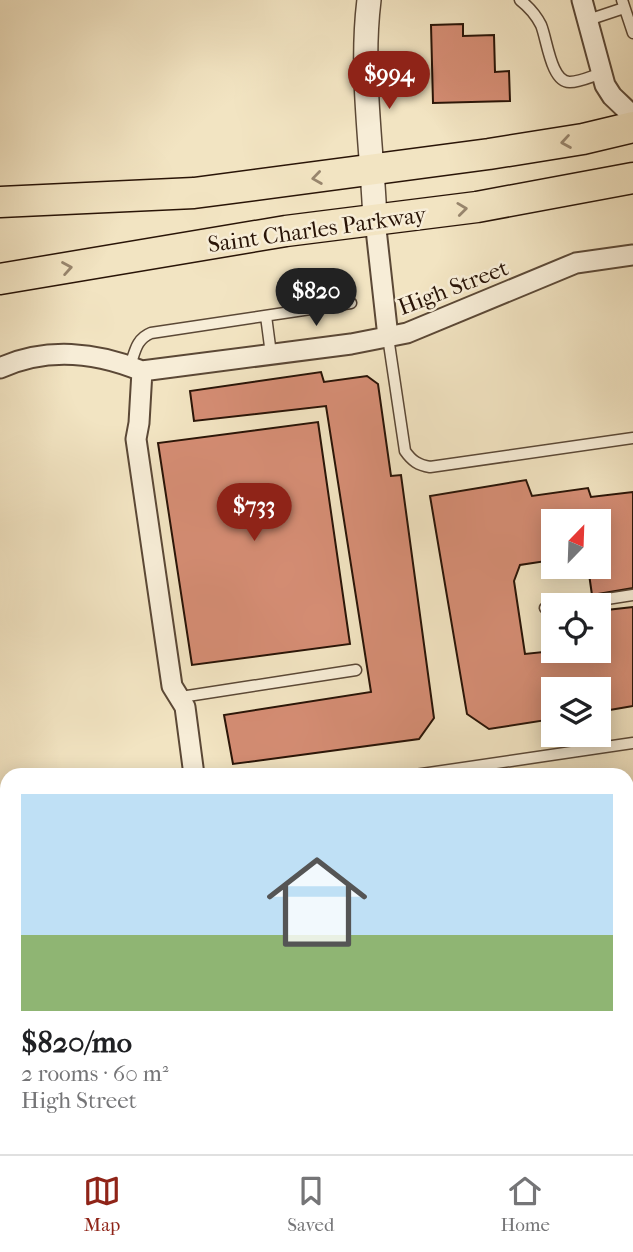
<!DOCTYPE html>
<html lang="en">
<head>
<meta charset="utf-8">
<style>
  body { margin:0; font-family:"IM FELL French Canon",serif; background:#f2f2f2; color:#202124; height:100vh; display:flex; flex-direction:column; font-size:26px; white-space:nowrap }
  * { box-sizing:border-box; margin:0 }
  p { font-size:23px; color:#757577 }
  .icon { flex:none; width:38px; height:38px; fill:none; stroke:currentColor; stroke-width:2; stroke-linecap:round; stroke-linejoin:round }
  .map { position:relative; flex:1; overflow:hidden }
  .details { position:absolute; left:0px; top:768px; width:634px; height:387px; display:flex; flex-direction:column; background:#fff; border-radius:21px 21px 0 0; box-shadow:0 4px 18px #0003 }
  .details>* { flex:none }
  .needle { width:46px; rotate:23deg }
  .controls { position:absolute; left:541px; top:509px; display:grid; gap:14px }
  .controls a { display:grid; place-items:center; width:70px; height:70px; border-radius:0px; background:#fff; box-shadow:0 4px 18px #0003; font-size:35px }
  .price { position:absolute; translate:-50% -60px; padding:0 16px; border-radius:24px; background:#8f2418; color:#fff; font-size:23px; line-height:46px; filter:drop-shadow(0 2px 4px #0008) }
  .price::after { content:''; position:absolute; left:50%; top:42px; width:21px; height:16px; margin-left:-10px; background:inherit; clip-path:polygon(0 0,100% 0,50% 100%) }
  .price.on { background:#222; color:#fff }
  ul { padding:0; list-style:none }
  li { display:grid; align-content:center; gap:14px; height:371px; padding:0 21px }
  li+li { border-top:2px solid #e0e0e0 }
  li span { display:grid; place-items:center; height:217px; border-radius:0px; color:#555 }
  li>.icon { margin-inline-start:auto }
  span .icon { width:126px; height:126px; fill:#fffc; stroke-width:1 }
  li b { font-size:30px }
  .menu { display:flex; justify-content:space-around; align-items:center; height:98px; border-top:2px solid #e0e0e0; background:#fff; font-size:19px; color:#757577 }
  .menu a { display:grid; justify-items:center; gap:4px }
  .menu .on { color:#8f2418 }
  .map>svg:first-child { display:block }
</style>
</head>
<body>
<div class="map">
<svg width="633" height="1154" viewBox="0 0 633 1154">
  <rect width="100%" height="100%" fill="#f2e4c2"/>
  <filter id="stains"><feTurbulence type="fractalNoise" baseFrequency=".00286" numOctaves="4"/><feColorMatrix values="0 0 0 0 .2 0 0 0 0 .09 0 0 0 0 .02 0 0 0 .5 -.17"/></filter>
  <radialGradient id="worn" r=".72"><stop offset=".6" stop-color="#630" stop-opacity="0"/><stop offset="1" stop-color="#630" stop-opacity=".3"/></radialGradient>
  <path fill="#d58d74" stroke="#291407" stroke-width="2" d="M463 24V36L494 35 495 72 509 71 510 101 433 103 431 25Z
    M321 372 324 382 367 376 378 384 391 476 401 475 434 718 419 739 233 764 224 715 371 692 326 406 194 421 190 391Z
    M318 422 350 644 192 665 158 443Z
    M526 480 532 496 588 488 591 497 633 492V588L592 595 588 567H598V522H553V560L520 565 514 581 525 654 553 651H598L600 645 598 611 633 607V706L598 712V690H553V719L489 729 467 714 430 496Z
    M633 977V1029L626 1030V978Z"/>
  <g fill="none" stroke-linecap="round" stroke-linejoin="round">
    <defs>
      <path id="service" d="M520 0C529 7 536 15 541 25 547 39 551 83 570 82 580 82 592 76 602 73
        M622 0 633 33
        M588 20 624 8
        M266 316 271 354
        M388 337 405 451C412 461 418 465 430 467L633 438
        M130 366C135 352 136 339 151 333L351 303
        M562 606 633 595
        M545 608 553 607
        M181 697 356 670
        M415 775 633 743
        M626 795 633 794
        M626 915 633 914"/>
      <path id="minor" d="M582 0 605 85 612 96 633 116
        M375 220 388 337
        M0 368C46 347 96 352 142 371L351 344 407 333 576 263 633 255
        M142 371 139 423 136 439 172 686 185 707 194 775
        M626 860 633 859
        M0 879 7 878"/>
      <path id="tertiary" d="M369 0C360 73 372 146 375 220"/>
      <path id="primary" d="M0 202 194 193 489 154 583 139 633 127
        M0 279 286 231 477 207 633 178"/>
    </defs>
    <use href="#service" stroke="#5b4836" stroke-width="13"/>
    <use href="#minor" stroke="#5b4836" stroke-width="23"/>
    <use href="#tertiary" stroke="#5b4836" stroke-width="26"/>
    <use href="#primary" stroke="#291407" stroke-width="33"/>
    <use href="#service" stroke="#f7edd7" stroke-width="10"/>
    <use href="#minor" stroke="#f7edd7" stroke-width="19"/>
    <use href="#tertiary" stroke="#f7edd7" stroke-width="23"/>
    <use href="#primary" stroke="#f2e4c2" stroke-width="30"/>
  </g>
  <defs><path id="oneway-chevron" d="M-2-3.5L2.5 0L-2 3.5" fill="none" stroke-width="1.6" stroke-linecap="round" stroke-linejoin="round" transform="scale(1.75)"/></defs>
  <g stroke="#98866e">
    <use href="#oneway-chevron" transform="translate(566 142) rotate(171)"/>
    <use href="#oneway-chevron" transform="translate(317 178) rotate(172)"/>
    <use href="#oneway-chevron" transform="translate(462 209) rotate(-7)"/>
    <use href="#oneway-chevron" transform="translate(67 268) rotate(-10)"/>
  </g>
  <g text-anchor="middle" stroke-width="5" stroke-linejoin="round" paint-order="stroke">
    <g font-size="23" fill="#291407" stroke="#f7edd7">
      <text transform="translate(317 229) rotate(-8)" y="8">Saint Charles Parkway</text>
      <text transform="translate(453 287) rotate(-21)" y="8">High Street</text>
    </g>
  </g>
  <rect width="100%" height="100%" filter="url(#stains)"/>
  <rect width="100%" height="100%" fill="url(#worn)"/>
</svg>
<div class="controls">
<a><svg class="needle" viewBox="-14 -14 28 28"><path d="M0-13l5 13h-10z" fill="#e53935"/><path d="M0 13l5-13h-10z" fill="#757577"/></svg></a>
<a><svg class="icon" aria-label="locate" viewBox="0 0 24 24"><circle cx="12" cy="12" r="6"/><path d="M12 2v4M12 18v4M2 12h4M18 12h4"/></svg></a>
<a><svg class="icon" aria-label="layers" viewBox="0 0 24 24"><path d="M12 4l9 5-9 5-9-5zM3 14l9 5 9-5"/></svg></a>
</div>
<b class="price" style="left:389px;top:111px">$994</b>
<b class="price on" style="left:316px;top:328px">$820</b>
<b class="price" style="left:254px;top:543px">$733</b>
<section class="details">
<ul>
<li><span style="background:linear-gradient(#bfe0f5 65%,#8fb573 0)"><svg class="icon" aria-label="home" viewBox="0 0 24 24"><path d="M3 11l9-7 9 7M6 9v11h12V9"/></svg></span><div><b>$820/mo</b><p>2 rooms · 60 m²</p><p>High Street</p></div></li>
</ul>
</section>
</div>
<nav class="menu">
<a class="on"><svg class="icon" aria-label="map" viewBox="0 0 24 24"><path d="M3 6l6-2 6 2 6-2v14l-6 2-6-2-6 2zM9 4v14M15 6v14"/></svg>Map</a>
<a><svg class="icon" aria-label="saved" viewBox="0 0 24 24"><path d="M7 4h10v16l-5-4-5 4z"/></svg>Saved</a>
<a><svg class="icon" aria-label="home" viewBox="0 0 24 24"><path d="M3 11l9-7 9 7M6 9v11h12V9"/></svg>Home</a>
</nav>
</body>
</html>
